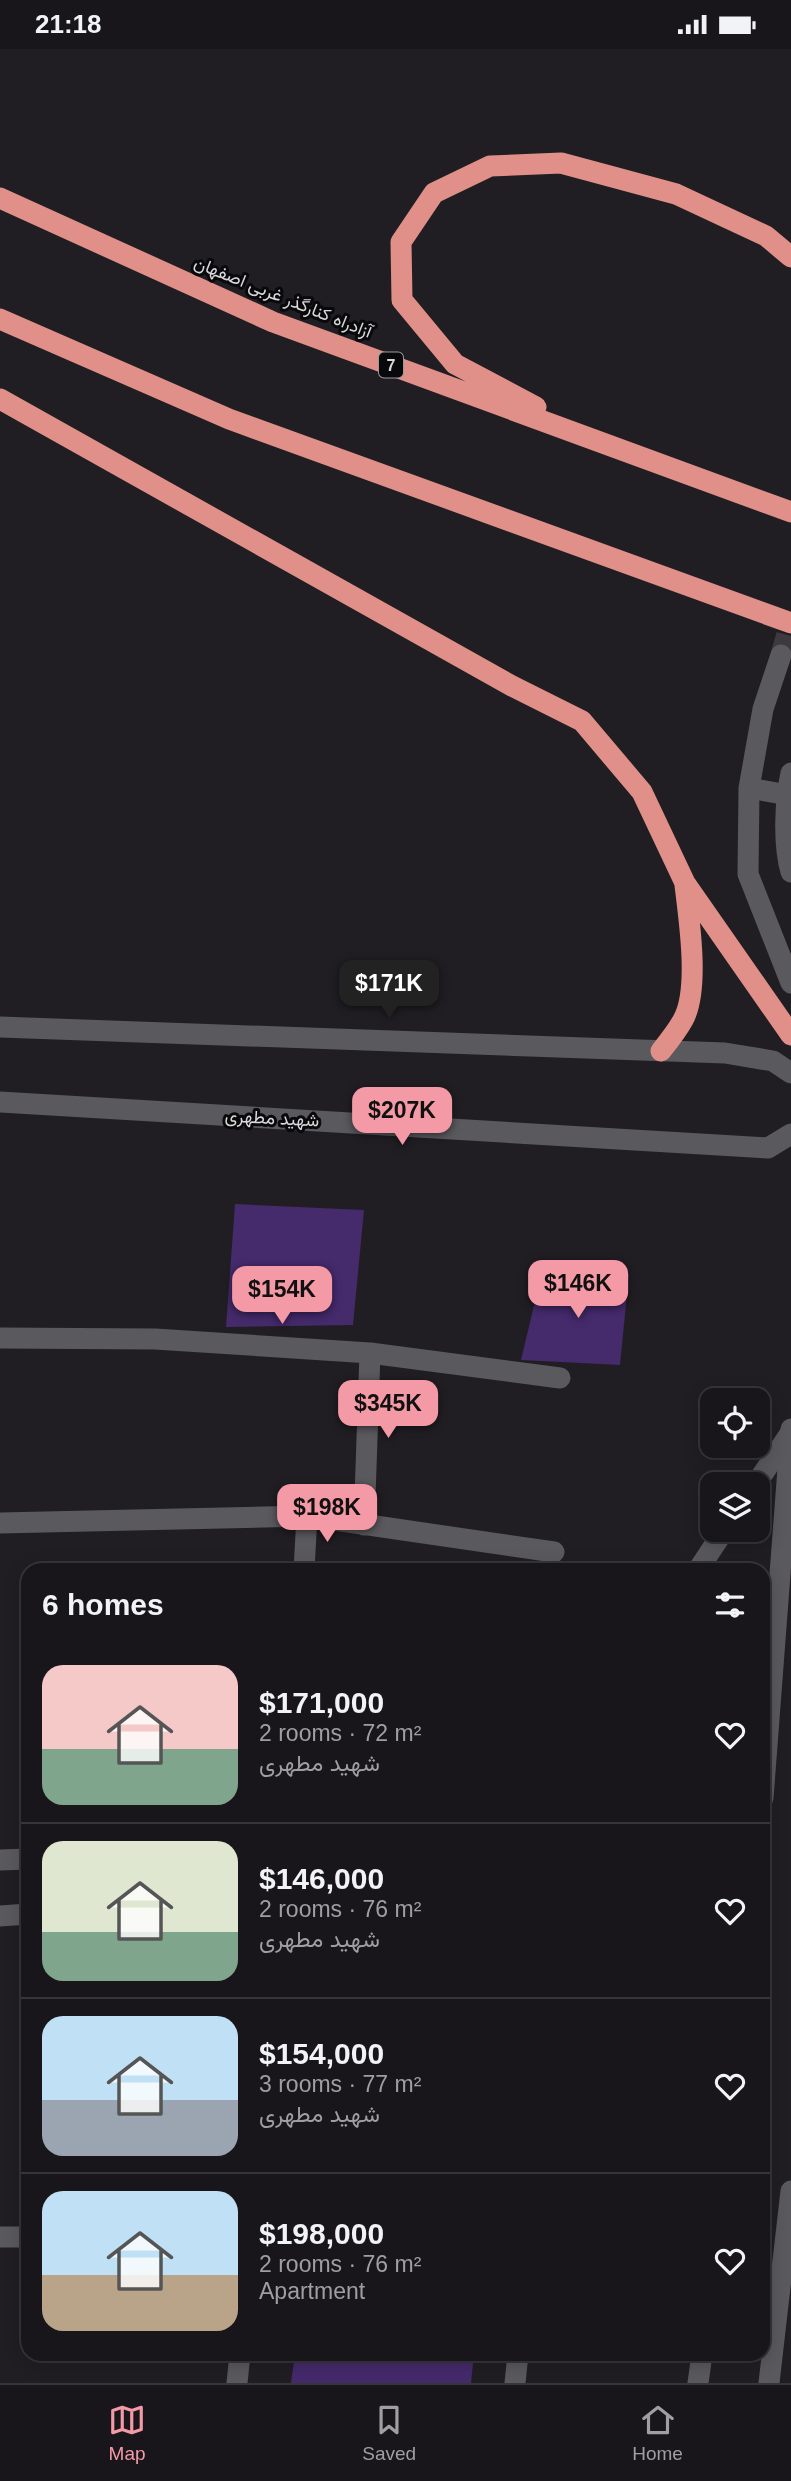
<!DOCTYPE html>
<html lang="en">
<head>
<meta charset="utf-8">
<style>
  body { margin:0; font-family:Helvetica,Vazirmatn,sans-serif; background:#211f23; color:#f1f3f6; height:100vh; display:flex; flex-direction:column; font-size:26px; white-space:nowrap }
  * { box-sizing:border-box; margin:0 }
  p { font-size:23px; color:#9f9fa2 }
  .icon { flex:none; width:38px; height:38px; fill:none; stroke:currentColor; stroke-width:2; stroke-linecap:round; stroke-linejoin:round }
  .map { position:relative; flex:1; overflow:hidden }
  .sheet { position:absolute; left:21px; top:1514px; width:749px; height:798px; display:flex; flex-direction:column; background:#18161a; border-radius:21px; box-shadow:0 4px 18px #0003,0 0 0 2px #363539 }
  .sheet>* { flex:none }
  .tools { position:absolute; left:700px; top:1339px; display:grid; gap:14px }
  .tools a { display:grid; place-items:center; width:70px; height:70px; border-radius:14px; background:#18161a; box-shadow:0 4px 18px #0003,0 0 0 2px #363539; font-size:35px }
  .price { position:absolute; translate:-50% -60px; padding:0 16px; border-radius:14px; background:#f49aa6; color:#111; font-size:23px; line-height:46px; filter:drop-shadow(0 2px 4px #0008) }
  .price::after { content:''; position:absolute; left:50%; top:42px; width:21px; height:16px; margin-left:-10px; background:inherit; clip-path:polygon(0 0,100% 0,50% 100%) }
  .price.active { background:#222; color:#fff }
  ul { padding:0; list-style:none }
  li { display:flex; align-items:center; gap:21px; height:175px; padding:0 21px }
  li+li { border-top:2px solid #363539 }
  li span { display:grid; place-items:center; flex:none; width:196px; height:140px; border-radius:21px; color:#555 }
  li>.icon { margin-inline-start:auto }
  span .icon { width:84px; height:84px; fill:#fffc; stroke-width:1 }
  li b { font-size:30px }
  h2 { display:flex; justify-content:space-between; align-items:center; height:84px; padding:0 21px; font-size:30px }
  .status { display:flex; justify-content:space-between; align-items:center; height:49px; padding:0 35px; background:#18161a; direction:ltr }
  .status svg { height:19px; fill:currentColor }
  .tab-bar { display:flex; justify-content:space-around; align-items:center; height:98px; border-top:2px solid #363539; background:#18161a; font-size:19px; color:#9f9fa2 }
  .tab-bar a { display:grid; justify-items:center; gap:4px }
  .tab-bar .active { color:#f49aa6 }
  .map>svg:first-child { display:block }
</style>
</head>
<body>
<div class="status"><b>21:18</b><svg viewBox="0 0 49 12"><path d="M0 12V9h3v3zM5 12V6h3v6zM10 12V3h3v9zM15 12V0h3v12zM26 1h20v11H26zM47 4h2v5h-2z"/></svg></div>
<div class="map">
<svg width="791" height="2334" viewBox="0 0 791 2334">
  <rect width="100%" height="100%" fill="#201e23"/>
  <path fill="#452a6c" d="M235 1155 364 1161 353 1276 226 1278Z
    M629 1225 620 1316 521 1311 541 1227Z
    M295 2305H474L471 2334H291Z"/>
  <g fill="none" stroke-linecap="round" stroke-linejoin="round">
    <path stroke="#3c3a3f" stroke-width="21" stroke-dasharray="21 10" stroke-linecap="butt" d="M781 606 791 571"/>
    <path stroke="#5a595e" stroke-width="21" d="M0 1289 155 1290 370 1304 560 1329
      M756 1435 791 1383
      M0 1474 307 1467 554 1503
      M364 1476 370 1304
      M304 1521 307 1467
      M698 1521 725 1480
      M0 1811 28 1810
      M0 1867 28 1865
      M0 2188H28
      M237 2334 240 2305
      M515 2334 518 2305"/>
    <path stroke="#5a595e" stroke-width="21" d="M781 606 763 660 749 739 748 825 791 934
      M791 724C785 751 783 796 791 823
      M749 739 788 746
      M0 978 725 1004 773 1012 791 1024
      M0 1053 768 1099 791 1085
      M763 1749 791 1380
      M698 2334 702 2305
      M769 2334 791 2142"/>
    <path stroke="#e09088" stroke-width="21" d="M0 149 273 273 791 463
      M0 270 229 370 791 574
      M0 350 512 637 582 672 642 743 685 834 791 986
      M536 358 455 315 402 251 401 193 434 144 490 117 561 114 676 145 766 187 791 208
      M661 1002C669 992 677 982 683 971 700 941 689 870 685 836"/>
  </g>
  <g text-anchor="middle" stroke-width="6" stroke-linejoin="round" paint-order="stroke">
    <rect fill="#09090b" stroke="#9b9a9d" stroke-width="2" x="379" y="303.5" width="24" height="25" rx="5"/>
    <g font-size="16" font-weight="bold" fill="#d9d8db">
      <text x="391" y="322">7</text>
    </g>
    <g font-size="18" fill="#d9d8db" stroke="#09090b">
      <text transform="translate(283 248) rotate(22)" y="6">آزادراه کنارگذر غربی اصفهان</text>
      <text transform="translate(272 1069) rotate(3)" y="6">شهید مطهری</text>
    </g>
  </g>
</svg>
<div class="tools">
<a><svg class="icon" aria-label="locate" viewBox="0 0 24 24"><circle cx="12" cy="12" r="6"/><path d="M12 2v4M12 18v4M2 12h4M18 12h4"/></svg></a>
<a><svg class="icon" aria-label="layers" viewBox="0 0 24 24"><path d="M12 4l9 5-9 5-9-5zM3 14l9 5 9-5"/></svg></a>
</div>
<b class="price active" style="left:389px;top:971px">$171K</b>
<b class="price" style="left:402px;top:1098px">$207K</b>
<b class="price" style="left:578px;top:1271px">$146K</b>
<b class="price" style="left:282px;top:1277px">$154K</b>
<b class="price" style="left:388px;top:1391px">$345K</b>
<b class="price" style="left:327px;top:1495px">$198K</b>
<section class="sheet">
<h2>6 homes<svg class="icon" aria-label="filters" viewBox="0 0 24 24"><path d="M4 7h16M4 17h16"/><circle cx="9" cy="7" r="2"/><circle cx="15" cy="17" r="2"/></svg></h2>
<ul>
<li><span style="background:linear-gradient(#f6c9c9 60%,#7fa58c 0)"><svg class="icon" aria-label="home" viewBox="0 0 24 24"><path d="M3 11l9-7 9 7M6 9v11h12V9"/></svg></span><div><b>$171,000</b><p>2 rooms · 72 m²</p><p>شهید مطهری</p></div><svg class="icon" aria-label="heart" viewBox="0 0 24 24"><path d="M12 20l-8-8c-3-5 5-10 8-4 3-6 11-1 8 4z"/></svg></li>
<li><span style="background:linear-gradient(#dfe7d0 65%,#7fa58c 0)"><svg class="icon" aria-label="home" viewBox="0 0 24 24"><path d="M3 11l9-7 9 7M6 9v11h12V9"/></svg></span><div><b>$146,000</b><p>2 rooms · 76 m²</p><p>شهید مطهری</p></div><svg class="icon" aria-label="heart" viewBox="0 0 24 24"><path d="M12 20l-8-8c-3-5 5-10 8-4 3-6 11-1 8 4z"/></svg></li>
<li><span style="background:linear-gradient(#bfe0f5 60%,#9aa5b1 0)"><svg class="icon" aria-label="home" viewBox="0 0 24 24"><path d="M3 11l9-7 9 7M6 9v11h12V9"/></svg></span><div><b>$154,000</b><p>3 rooms · 77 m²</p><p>شهید مطهری</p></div><svg class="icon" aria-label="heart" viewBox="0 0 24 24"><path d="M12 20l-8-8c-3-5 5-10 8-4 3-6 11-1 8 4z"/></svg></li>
<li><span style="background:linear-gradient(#bfe0f5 60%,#b9a48a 0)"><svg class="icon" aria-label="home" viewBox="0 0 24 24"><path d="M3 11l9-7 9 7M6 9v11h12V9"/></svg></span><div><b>$198,000</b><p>2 rooms · 76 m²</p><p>Apartment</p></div><svg class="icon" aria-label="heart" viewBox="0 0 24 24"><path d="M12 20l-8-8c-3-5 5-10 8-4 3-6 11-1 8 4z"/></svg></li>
</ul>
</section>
</div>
<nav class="tab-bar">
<a class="active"><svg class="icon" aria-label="map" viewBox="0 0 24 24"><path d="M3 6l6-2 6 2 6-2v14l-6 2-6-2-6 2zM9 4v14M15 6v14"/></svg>Map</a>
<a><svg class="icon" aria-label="saved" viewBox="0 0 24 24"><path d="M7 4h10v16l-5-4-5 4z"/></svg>Saved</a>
<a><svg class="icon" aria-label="home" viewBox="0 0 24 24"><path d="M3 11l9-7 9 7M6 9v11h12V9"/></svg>Home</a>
</nav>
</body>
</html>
